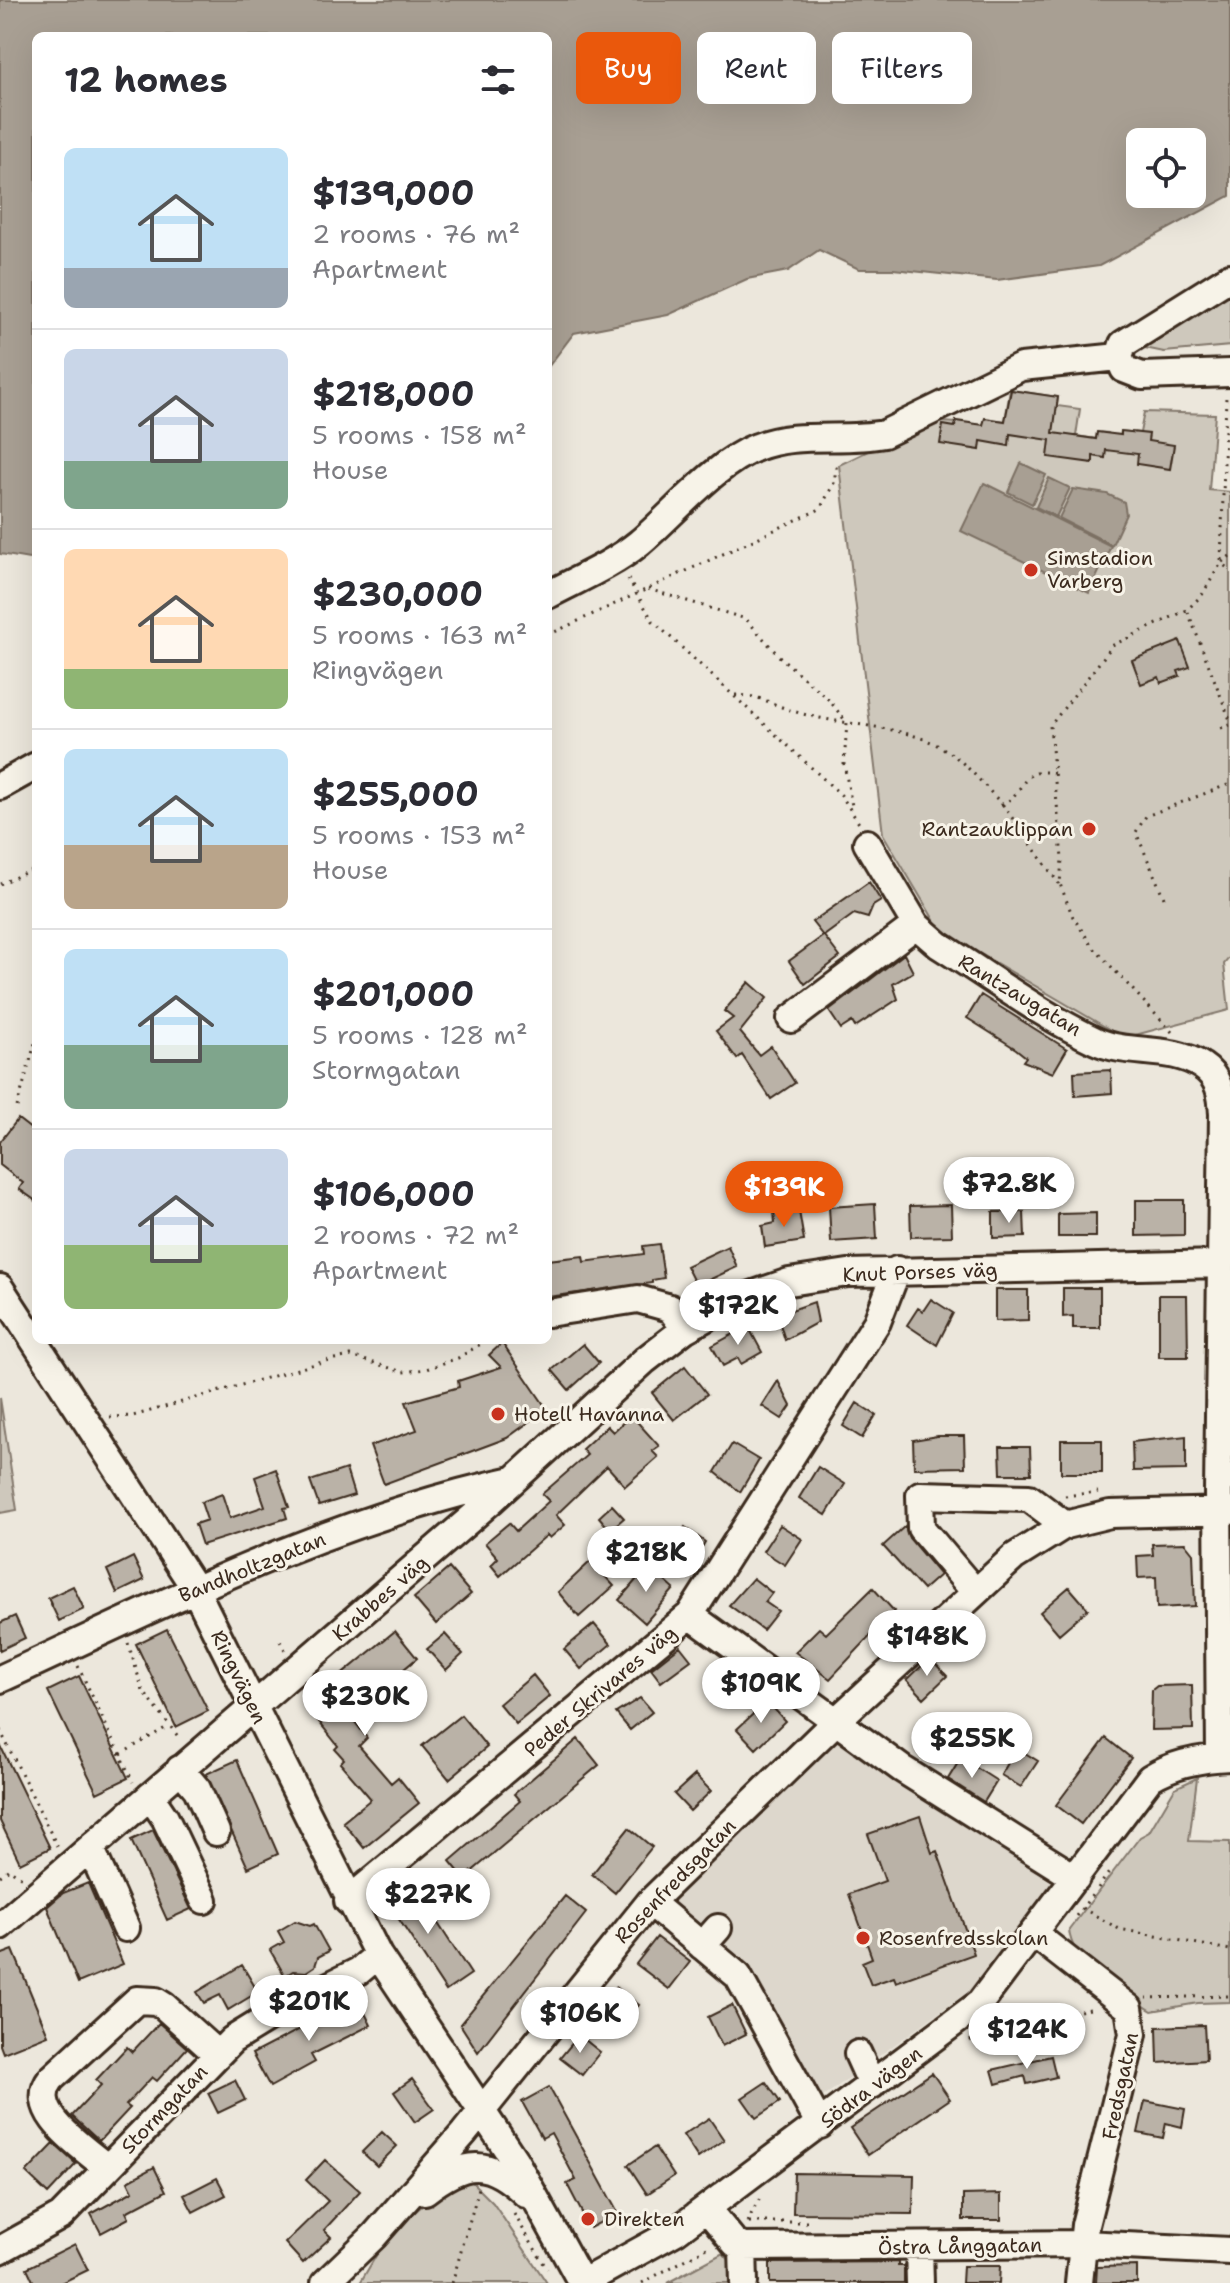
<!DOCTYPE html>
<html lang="en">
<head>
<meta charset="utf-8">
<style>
  body { margin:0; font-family:"Shantell Sans",sans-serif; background:#f2f2f3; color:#2b2b33; height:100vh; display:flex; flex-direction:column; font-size:30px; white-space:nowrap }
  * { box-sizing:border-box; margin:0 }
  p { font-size:26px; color:#7c7c81 }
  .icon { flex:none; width:44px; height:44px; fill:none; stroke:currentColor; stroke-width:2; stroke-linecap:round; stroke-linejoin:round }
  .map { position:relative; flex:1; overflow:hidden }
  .panel { position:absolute; left:32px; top:32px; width:520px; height:1312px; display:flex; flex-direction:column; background:#fff; border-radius:12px; box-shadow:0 8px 32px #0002 }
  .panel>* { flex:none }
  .hud { position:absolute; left:576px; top:32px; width:534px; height:72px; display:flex; gap:16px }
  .buttons { position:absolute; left:1126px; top:128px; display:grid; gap:16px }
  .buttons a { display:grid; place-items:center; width:80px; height:80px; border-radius:12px; background:#fff; box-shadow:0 8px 32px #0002; font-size:40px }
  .price { position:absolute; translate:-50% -68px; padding:0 18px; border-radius:28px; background:#fff; color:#222; font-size:26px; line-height:52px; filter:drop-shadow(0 2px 4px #0008) }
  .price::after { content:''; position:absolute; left:50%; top:48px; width:24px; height:18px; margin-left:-12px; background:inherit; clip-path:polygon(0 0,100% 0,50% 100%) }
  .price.selected { background:#ea580c; color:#fff }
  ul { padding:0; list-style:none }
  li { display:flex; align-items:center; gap:24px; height:200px; padding:0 32px }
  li+li { border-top:2px solid #e1e1e2 }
  li span { display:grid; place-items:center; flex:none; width:224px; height:160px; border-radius:12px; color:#555 }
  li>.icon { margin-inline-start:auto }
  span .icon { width:96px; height:96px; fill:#fffc; stroke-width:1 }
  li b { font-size:34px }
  h2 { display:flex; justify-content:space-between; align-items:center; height:96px; padding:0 32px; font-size:34px }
  .tag { padding:0 28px; border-radius:12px; background:#fff; box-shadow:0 8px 32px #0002; font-size:28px; line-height:72px }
  .tag.selected { background:#ea580c; color:#fff }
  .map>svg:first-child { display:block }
</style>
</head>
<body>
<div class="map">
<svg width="1230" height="2283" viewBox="0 0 1230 2283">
  <rect width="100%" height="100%" fill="#ece7dc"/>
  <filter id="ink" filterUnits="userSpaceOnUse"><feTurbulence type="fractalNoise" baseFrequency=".0125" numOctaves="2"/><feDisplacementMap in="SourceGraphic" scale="16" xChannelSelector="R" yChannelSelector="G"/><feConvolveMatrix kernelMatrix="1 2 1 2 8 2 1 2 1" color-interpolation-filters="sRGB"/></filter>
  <g filter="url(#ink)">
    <path fill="#ddd7cc" d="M839 1738 1052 1883 985 1979 820 2099 752 1974 672 1902Z"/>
    <path fill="#cec8bc" stroke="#84796d" stroke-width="2" d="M1230 287V346L1164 352 1140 347Z
      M1010 390 1058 397 1057 406 1080 409 1076 436 1096 439 1097 432 1108 433 1119 444 1121 431 1140 433 1144 412 1215 414 1209 490 1230 492V957L1224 964 1229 1010 1124 1038 940 930 883 834 839 465 930 421 983 425 985 418 1005 421Z
      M0 1398 17 1510 0 1513Z
      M1197 1778 1189 1841 1230 1842V2002L1198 2003 1152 2011C1123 1993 1072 1966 1069 1930L1140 1837 1149 1832 1175 1788Z
      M452 2179H469L493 2203 547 2283H360L387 2237Z
      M723 2253 732 2263 734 2283H667Z"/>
    <path fill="#a89f93" stroke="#7c7064" stroke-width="2" fill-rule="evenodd" d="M0 0H1230V196L1099 266 997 280 893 269H859L819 250 788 271 747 279 668 315 574 333 548 367V36H36V557L29 559 0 554ZM1192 142V194H1140V142Z
      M1021 463 1046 475 1032 504 1008 492Z
      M1049 478 1070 488 1056 517 1036 507Z
      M984 483 1111 546 1089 593 961 531Z
      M1073 489 1107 494 1124 502 1126 514 1112 545 1059 518Z"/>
    <path fill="#bab2a7" stroke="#3b2a1e" stroke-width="2" d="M1011 390 1058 397 1053 433 1096 439 1097 432 1121 435V431L1149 434 1148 441 1174 445 1170 469 1137 464 1138 454 1106 450 1105 458 1093 456V463L1048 457 1050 440 1010 434 1009 446 981 441 980 450 940 444 943 425 955 427 956 421 983 425 985 418 1005 421Z
      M1180 641 1190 667 1178 671 1180 676 1161 683 1159 677 1141 684 1132 660Z
      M869 882 881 901 873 906 868 918 854 914 824 936 840 957 805 984 789 961 823 936 812 922Z
      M904 954 913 972 893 984 898 999 855 1027 852 1022 841 1029 829 1011Z
      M749 982 767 998 740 1032 759 1055 771 1046 795 1083 771 1099 742 1055 737 1059 716 1031 733 1018 724 1011Z
      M981 995 1067 1049 1053 1073 1023 1061 1026 1057 1016 1049 967 1018Z
      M1111 1070 1112 1093 1075 1096 1074 1072Z
      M18 1119 36 1133V1201L19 1189 23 1183 0 1165V1142Z
      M1136 1200H1184V1235L1136 1236Z
      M875 1204 877 1239 831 1242 829 1207Z
      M951 1205 952 1236 911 1237 910 1206Z
      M792 1208 793 1212 799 1211 804 1241 765 1247 762 1226 775 1223 774 1211Z
      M993 1212H1024L1025 1237 993 1238Z
      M1096 1213V1237H1058V1214Z
      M659 1244 664 1278 652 1280V1283L548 1297V1260L583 1256 584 1262 644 1254 643 1246Z
      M728 1246 737 1267 696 1286 686 1266Z
      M1063 1288H1100V1328H1073V1316L1063 1317Z
      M995 1290H1028V1320L995 1321Z
      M1159 1295H1187L1188 1357H1159Z
      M931 1299 953 1313 937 1345 907 1325 918 1308 923 1311Z
      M814 1302 818 1322 785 1340 777 1315Z
      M748 1326 762 1352 741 1364 738 1358 723 1366 712 1346Z
      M502 1343 547 1409 507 1438 384 1484 370 1446 417 1430 406 1402 459 1387 458 1381 501 1367 489 1355Z
      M583 1344 599 1363 569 1390 552 1370Z
      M685 1366 707 1394 674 1420 652 1393Z
      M778 1381 791 1406 782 1419 762 1406Z
      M857 1403 876 1415 862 1438 843 1426Z
      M631 1415 659 1446 652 1451 658 1457 625 1486 607 1466 556 1515 565 1525 550 1538 547 1535 500 1576 491 1565 498 1558 485 1543 509 1523 516 1531 549 1501 542 1494 587 1455 582 1449 607 1426 613 1432Z
      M937 1436H964L965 1467 914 1468 913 1440Z
      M1186 1436V1470L1133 1471 1132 1442Z
      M1061 1440H1102V1473H1061Z
      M732 1444 759 1460 740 1492 715 1472Z
      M1000 1447H1030L1031 1474H1001Z
      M818 1467 845 1484 826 1515 799 1498Z
      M276 1469 289 1507 284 1508 287 1518 202 1545 195 1524 207 1520 201 1502 222 1494 230 1518 265 1506 255 1477Z
      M346 1469 354 1495 319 1506 310 1481Z
      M612 1505 624 1518 610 1530 599 1517Z
      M780 1525 802 1539 785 1565 763 1551Z
      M905 1526 909 1538 940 1575 923 1590 883 1546Z
      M685 1527 705 1542 698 1554 676 1541Z
      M1185 1543 1193 1553 1195 1606 1157 1608 1156 1577 1138 1578 1137 1556 1153 1555 1152 1544Z
      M133 1557 144 1580 117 1593 107 1570Z
      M591 1561 614 1586 579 1617 558 1592Z
      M648 1566 674 1589 645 1623 619 1600Z
      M449 1568 471 1594 436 1624 414 1598Z
      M753 1578 772 1593 765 1602 778 1611 763 1630 729 1605Z
      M73 1586 84 1609 59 1621 48 1598Z
      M1069 1587 1088 1609 1059 1634 1040 1612Z
      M873 1588 894 1611 830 1679 795 1652 819 1628 826 1634Z
      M15 1616 25 1638 0 1650V1623Z
      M594 1624 611 1644 581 1669 564 1649Z
      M167 1629 208 1711 176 1727 136 1644Z
      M395 1631 417 1658 372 1696 362 1683 339 1701 367 1738 359 1746 391 1783 398 1777 419 1803 364 1848 343 1822 371 1799 340 1763 344 1759 335 1749 338 1746 308 1708 313 1705 304 1695 322 1679 328 1686Z
      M445 1634 463 1654 446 1670 427 1649Z
      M680 1646 691 1660 661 1682 651 1669Z
      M930 1658 947 1676 924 1698 907 1680Z
      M533 1675 550 1696 516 1724 499 1704Z
      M79 1676 128 1778 97 1793 48 1691Z
      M1192 1685 1193 1729 1151 1730 1152 1690 1157 1686Z
      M640 1698 652 1712 630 1730 616 1713Z
      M767 1701 785 1721 756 1749 737 1729Z
      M461 1715 487 1747 449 1779 422 1746Z
      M979 1717 996 1728 978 1757 961 1746Z
      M1106 1738 1131 1758 1081 1824 1056 1805Z
      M578 1739 599 1765 464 1878 450 1861 520 1801 514 1794Z
      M0 1745 50 1848 20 1863 0 1821Z
      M1017 1748 1038 1761 1021 1787 1001 1775Z
      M961 1758 997 1781 984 1802 948 1779Z
      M237 1760 278 1854 248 1868 206 1774Z
      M695 1775 711 1791 690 1811 674 1794Z
      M920 1816 932 1853 937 1851 974 1954 896 1982 894 1977 871 1985 862 1962 872 1958 849 1894 885 1881 868 1834Z
      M629 1828 652 1847 615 1893 592 1874Z
      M153 1830 191 1909 167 1920 131 1840Z
      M411 1882 471 1974 446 1991 385 1898Z
      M88 1883 123 1964 78 1983 47 1907 63 1893Z
      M565 1896 586 1913 478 2052 460 2024Z
      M295 1921 310 1926 314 1924 329 1951 318 1957 315 1966 306 1972 293 1971 285 1976 270 1950 284 1942 278 1931Z
      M657 1937 690 1962 669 1989 636 1964Z
      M13 1950 48 2035 3 2053 0 2045V1955Z
      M242 1965 258 1992 228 2010 220 1995 204 2003 197 1992Z
      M616 1987 639 2005 621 2028 598 2010Z
      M358 1999 371 2025 311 2055 315 2062 270 2087 252 2054Z
      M732 2005 746 2034 722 2046 708 2017Z
      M159 2023 187 2048 157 2081 152 2077 126 2105 130 2108 99 2141 72 2116 101 2085 96 2080 127 2047 132 2052Z
      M1204 2025 1206 2060 1158 2063 1157 2027Z
      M579 2035 600 2052 582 2075 560 2058Z
      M1051 2056 1056 2077 1027 2084 1025 2076 996 2084 992 2070Z
      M932 2073 950 2099 868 2155 850 2128Z
      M412 2079 434 2109 415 2122 394 2092Z
      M235 2080 245 2100 218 2113 208 2093Z
      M766 2082 780 2102 756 2118 742 2098Z
      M549 2087 618 2213 590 2228 567 2184 576 2180 551 2133 542 2138 522 2102Z
      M1145 2101 1185 2109 1182 2127 1166 2123 1163 2138 1138 2133Z
      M709 2118 724 2140 698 2158 683 2135Z
      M382 2132 397 2146 377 2166 362 2152Z
      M54 2144 76 2164 48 2194 26 2173Z
      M655 2147 674 2176 647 2194 628 2165Z
      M325 2160 360 2191 324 2230 331 2237 303 2263 285 2243 328 2201 306 2180Z
      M154 2167 166 2191 126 2212 129 2218 101 2233 91 2214 133 2191 128 2181Z
      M794 2173 914 2175 913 2214 793 2213Z
      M217 2178 226 2195 193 2212 184 2195Z
      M1001 2194V2220H963V2195Z
      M75 2244 88 2270 61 2283H34L27 2268Z
      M898 2262V2266H904V2283H770V2263Z
      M963 2266H1000L999 2283H962Z
      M1137 2266V2283H1096L1097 2267Z"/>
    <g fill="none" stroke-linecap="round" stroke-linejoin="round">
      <defs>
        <path id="minor" d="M1119 357 1123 344 1230 277
          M1119 357 1124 369 1142 376 1230 373
          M548 595C578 579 612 565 639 543 674 514 715 463 757 447 796 431 843 442 884 434L1021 367 1119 357
          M0 786 36 766
          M867 843 916 925 939 945C990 977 1041 1015 1096 1041 1128 1056 1172 1045 1202 1066 1219 1077 1222 1094 1223 1114L1218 1491 1220 1757
          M791 1019 916 925
          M0 1288 194 1587 378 1955 515 2161 582 2283 676 2231 980 2003 1150 1778C1174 1763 1201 1758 1230 1757
          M548 1313 638 1299 670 1308 685 1329
          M975 1592 921 1528 920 1495 1029 1498 1065 1525
          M690 1615 902 1769 1076 1878
          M0 1679C167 1602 333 1519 513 1480
          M180 1769 197 1789 216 1832
          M150 1796 165 1818 204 1900
          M91 1849 126 1928
          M348 1901 690 1615 877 1322 897 1270
          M650 1902 738 1976 820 2125
          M0 1926 491 1501 645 1360 685 1329 740 1299 789 1282 848 1273 1220 1264
          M1033 1933 1129 2008 1133 2034 1085 2225 1079 2283
          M702 1946 718 1928
          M858 2054 872 2085
          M107 2168C85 2148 25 2112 51 2079L137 2000 156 2001 164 2006 217 2054
          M425 2191C466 2159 488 2158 526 2194
          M707 2209 735 2243 743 2247 1083 2244 1230 2251
          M743 2247 744 2283
          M919 2247 920 2283
          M0 2250 61 2216 232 2040 286 2007 359 1971 378 1955
          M325 2283 374 2236 464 2133 650 1902 835 1722 1014 1557 1065 1525 1110 1514 1230 1511"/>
      </defs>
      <use href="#minor" stroke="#3b2a1e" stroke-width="32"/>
      <path stroke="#3b2a1e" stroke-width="3" stroke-dasharray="2 6" stroke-linecap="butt" d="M1230 556 1221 563 1230 570
        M628 579 653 621 841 795 860 825
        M648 589 746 619 779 656 829 700 847 723 844 764 852 806
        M1188 612 1230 720
        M548 635 820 509 834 483 837 461
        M735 695C763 696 768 703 793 711 844 728 904 722 949 752 969 766 986 788 1003 805
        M1221 728 1230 725
        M1054 773C1020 767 1027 790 1003 805L1059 884
        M0 884 36 868
        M1164 898 1136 832 1146 816 1230 784
        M1172 1032 1093 947 1073 917 1060 884 1062 859 1050 726 1113 645 1187 610 1202 595 1221 563 1226 396
        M17 1107 36 1040
        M110 1417 133 1416 329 1360 351 1356 403 1372 426 1369 458 1358 487 1340
        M1065 1496 1098 1492
        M280 1641 285 1650
        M128 1643 143 1691 180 1739
        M78 1666 133 1782
        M0 1730 58 1848
        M121 1754 167 1727
        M0 1876 9 1869 22 1878
        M1098 1888 1110 1871
        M1082 1908 1119 1929 1230 1950
        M1076 1916 1093 1894
        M1146 1998 1230 1996
        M986 2030 1095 2008
        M970 2041 989 2026
        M514 2214 547 2269
        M747 2222 760 2198
        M749 2222H813
        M452 2283 479 2188
        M642 2283 709 2247"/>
      <use href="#minor" stroke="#f7f3e8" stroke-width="26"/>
    </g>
  </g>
  <g fill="#c8321e" stroke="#f7f3e8" stroke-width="3">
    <circle cx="1031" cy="570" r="8"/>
    <circle cx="1089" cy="829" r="8"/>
    <circle cx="498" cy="1414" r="8"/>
    <circle cx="863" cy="1938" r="8"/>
    <circle cx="588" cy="2219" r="8"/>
  </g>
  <g text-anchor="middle" stroke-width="6" stroke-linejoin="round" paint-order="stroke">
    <g font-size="20" fill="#3b2a1e" stroke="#f7f3e8" text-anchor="start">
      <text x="1047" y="565">Simstadion<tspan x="1047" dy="23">Varberg</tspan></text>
      <text x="1073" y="836" text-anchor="end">Rantzauklippan</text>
      <text x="514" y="1421">Hotell Havanna</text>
      <text x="879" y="1945">Rosenfredsskolan</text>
      <text x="604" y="2226">Direkten</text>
    </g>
    <g font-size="20" fill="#3b2a1e" stroke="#f7f3e8">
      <text transform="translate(1020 995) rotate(31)" y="7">Rantzaugatan</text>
      <text transform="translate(920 1272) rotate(-2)" y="7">Knut Porses väg</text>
      <text transform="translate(252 1567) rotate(-22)" y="7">Bandholtzgatan</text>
      <text transform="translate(380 1598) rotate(-41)" y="7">Krabbes väg</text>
      <text transform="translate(239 1677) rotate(64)" y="7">Ringvägen</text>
      <text transform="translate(600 1691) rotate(-40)" y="7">Peder Skrivares väg</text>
      <text transform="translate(675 1881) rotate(-46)" y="7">Rosenfredsgatan</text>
      <text transform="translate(1120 2086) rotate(-78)" y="7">Fredsgatan</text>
      <text transform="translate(871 2087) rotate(-37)" y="7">Södra vägen</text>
      <text transform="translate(164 2109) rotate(-46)" y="7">Stormgatan</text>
      <text transform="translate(960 2246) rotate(-1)" y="7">Östra Långgatan</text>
    </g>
  </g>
</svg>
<div class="buttons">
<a><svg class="icon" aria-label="locate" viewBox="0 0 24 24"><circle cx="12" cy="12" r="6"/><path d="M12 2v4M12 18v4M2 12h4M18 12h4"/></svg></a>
</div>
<b class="price" style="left:1009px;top:1225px">$72.8K</b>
<b class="price selected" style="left:784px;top:1229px">$139K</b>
<b class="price" style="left:738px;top:1347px">$172K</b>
<b class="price" style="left:646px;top:1594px">$218K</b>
<b class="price" style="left:927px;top:1678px">$148K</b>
<b class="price" style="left:761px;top:1725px">$109K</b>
<b class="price" style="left:365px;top:1738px">$230K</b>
<b class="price" style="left:972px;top:1780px">$255K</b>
<b class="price" style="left:428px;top:1936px">$227K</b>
<b class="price" style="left:309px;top:2043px">$201K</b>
<b class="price" style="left:580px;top:2055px">$106K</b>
<b class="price" style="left:1027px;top:2071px">$124K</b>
<div class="hud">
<a class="tag selected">Buy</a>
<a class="tag">Rent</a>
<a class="tag">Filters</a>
</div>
<section class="panel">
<h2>12 homes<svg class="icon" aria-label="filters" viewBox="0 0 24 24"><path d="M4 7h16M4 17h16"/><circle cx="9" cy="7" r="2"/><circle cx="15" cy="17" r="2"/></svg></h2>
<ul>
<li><span style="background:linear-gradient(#bfe0f5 75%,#9aa5b1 0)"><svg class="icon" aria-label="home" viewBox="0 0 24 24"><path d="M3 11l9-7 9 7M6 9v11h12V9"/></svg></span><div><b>$139,000</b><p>2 rooms · 76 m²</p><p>Apartment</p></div></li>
<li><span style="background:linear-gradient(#c9d6e8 70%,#7fa58c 0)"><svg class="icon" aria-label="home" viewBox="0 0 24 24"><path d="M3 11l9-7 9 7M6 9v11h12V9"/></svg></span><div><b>$218,000</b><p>5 rooms · 158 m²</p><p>House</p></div></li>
<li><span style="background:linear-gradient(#ffd9b3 75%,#8fb573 0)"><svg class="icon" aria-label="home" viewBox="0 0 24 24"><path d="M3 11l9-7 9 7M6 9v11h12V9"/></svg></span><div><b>$230,000</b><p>5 rooms · 163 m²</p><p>Ringvägen</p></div></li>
<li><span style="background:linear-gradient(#bfe0f5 60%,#b9a48a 0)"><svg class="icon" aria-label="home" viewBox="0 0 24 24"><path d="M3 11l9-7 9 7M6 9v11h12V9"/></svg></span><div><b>$255,000</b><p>5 rooms · 153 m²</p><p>House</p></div></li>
<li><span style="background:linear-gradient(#bfe0f5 60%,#7fa58c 0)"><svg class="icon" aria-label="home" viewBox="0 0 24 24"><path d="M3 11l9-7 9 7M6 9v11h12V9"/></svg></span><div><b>$201,000</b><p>5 rooms · 128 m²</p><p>Stormgatan</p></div></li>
<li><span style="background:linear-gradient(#c9d6e8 60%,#8fb573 0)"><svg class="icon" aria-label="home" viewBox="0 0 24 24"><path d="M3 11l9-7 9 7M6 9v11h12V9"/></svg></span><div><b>$106,000</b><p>2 rooms · 72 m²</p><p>Apartment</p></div></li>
</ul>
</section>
</div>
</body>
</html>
